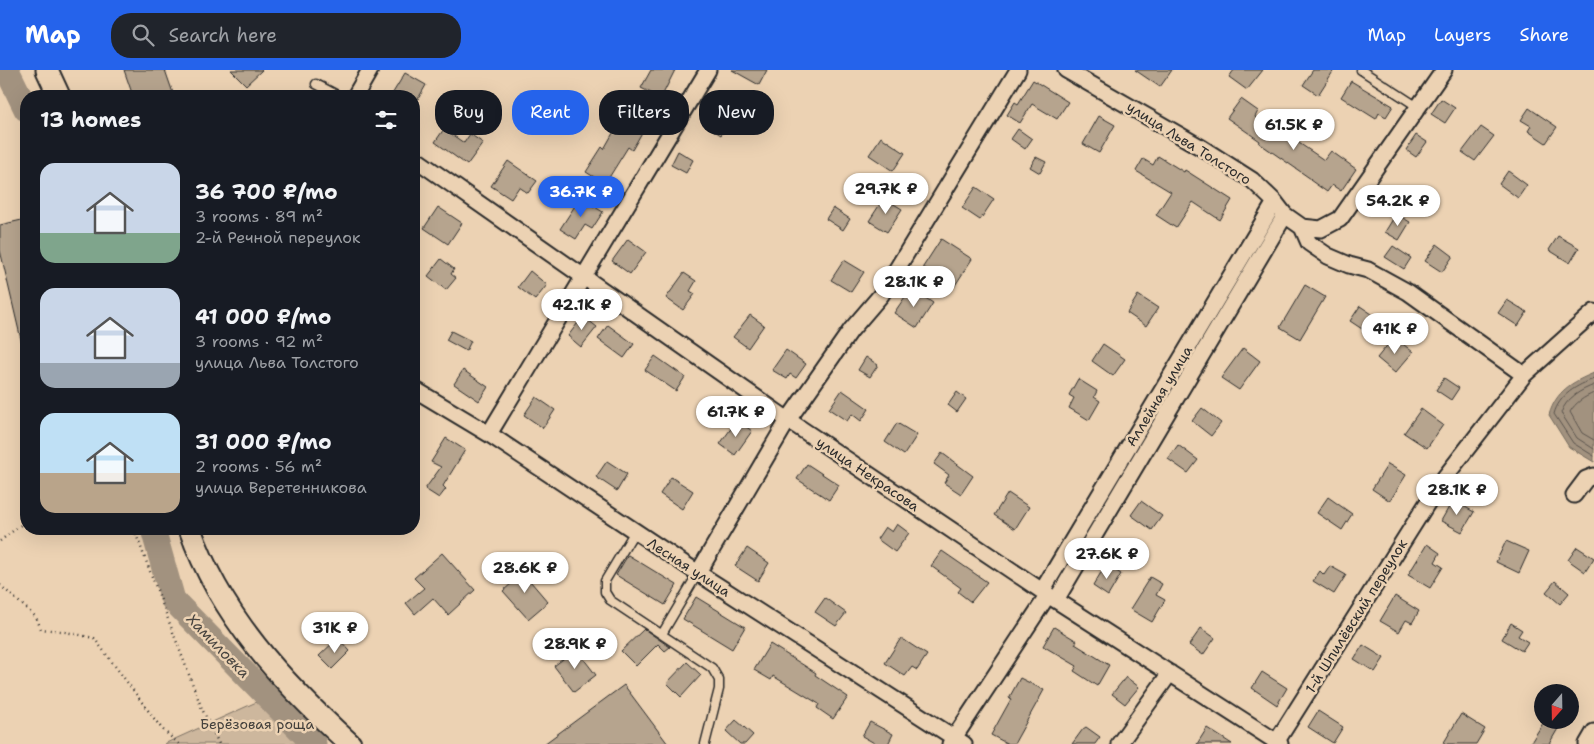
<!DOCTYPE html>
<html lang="en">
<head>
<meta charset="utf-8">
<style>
  body { margin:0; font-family:"Shantell Sans",sans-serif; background:#20242c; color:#f1f3f6; height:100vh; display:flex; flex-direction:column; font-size:19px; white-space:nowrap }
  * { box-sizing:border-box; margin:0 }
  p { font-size:16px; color:#9ea1a6 }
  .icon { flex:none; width:28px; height:28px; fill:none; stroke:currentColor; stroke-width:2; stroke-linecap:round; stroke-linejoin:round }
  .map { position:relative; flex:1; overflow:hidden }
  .panel { position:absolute; left:20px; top:20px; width:400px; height:445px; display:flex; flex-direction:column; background:#171b24; border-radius:20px; box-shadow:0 5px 20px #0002 }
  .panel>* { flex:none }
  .hud { position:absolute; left:435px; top:20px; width:475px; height:45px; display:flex; gap:10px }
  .needle { width:32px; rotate:200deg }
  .buttons { position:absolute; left:1534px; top:614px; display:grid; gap:10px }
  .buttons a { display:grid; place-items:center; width:45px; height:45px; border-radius:50%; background:#171b24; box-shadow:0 5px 20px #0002; font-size:25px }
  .price { position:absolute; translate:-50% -42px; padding:0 11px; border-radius:18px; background:#fff; color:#222; font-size:16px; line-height:32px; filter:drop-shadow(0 1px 2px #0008) }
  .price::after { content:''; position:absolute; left:50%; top:30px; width:15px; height:11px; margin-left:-8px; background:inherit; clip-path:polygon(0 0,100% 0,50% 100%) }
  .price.active { background:#2563eb; color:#fff }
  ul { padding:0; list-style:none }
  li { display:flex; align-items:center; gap:15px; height:125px; padding:0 20px }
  li span { display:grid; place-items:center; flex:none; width:140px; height:100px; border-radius:15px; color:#555 }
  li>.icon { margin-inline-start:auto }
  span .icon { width:60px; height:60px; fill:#fffc; stroke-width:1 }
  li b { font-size:21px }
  h2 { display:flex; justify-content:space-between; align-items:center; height:60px; padding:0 20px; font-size:21px }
  .pill { padding:0 18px; border-radius:20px; background:#171b24; box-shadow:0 5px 20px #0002; font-size:18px; line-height:45px }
  .pill.active { background:#2563eb; color:#fff }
  header { display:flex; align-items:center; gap:30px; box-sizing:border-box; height:70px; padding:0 25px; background:#2563eb; color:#fff }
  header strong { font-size:24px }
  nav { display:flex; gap:28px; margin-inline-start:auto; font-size:18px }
  .search { width:350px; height:45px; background:#20242c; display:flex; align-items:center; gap:12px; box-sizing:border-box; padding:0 18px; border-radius:20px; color:#9ea1a6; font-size:19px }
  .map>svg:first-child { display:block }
</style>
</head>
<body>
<header>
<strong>Map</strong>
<div class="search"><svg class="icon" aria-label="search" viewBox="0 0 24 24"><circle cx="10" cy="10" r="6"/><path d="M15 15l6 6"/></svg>Search here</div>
<nav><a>Map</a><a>Layers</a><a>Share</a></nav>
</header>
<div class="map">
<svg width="1594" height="674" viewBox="0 0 1594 674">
  <rect width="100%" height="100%" fill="#ecd2b3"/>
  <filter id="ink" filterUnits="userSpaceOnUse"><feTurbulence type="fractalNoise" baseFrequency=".02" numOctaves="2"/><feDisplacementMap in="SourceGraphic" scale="10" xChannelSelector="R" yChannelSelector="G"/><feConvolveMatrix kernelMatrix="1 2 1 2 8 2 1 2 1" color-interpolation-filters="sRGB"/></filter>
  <g filter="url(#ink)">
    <path fill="#cdb79d" stroke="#7c7164" d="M263 629 310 674H164Z"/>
    <path fill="#a2927f" stroke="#72695d" d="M1594 303V392L1569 377 1549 345C1556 321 1572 312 1594 303Z"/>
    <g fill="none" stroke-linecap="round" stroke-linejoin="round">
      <path stroke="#5b544d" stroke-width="1" d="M1594 309C1577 315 1559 325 1554 344L1573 373 1594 386
        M1594 315C1581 320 1566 328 1561 343L1577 368 1594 379
        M1594 323C1584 327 1575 333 1570 342L1582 363 1594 370"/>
      <path stroke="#a2927f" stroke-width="25" d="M7 0 26 39
        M153 459 173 530 314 674"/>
    </g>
    <path fill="#b6a48e" stroke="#2b2b2b" d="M124 0H165L174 26H133Z
      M231 0H262L246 15Z
      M651 0H675L661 28 641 18Z
      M732 0H767L759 15Z
      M1135 0H1172L1160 17Z
      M1234 0H1263L1247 20 1229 7Z
      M1313 0H1334L1318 25 1303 15Z
      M405 3 426 15 418 29 414 26H391Z
      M1033 10 1068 32 1057 49 1032 34 1020 53 1007 45 1015 32 1018 34Z
      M1351 11 1393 36 1386 47 1379 43 1376 49 1341 27Z
      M719 29 743 44 735 57 729 53 721 65 703 54Z
      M1241 29 1258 41 1255 47 1294 73 1296 71 1324 90 1331 81 1356 99 1341 121 1332 115 1327 122 1310 110 1311 109 1259 73 1260 71 1227 48Z
      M1441 29 1455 38 1445 53 1431 44Z
      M1529 38 1557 57 1546 73 1528 61 1531 56 1521 50Z
      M626 40 648 52 632 80 628 77 605 114 586 102 602 77 604 79Z
      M1099 46 1115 55 1099 83 1083 74Z
      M1481 57 1494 66 1475 91 1462 82Z
      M444 59 464 73 470 64 483 73 467 95 435 72Z
      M1018 59 1032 69 1025 79 1011 69Z
      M1416 65 1427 72 1416 87 1406 80Z
      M881 67 905 83 893 101 869 85Z
      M678 81 693 90 686 103 671 95Z
      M1158 86 1184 102 1185 100 1232 130 1220 150 1193 132 1176 158 1156 145 1171 122 1136 101 1143 89 1153 95Z
      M1036 87 1046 92 1040 103 1030 97Z
      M508 91 537 111 528 123 519 117 511 129 491 116Z
      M1508 101 1527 115 1518 128 1499 114Z
      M976 117 994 129 980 150 962 138Z
      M580 128 603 142 592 159 585 155 576 169 560 159Z
      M884 128 902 139 887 162 869 151Z
      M438 137 462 153 448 174 424 158Z
      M833 138 850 149 843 160 826 149Z
      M1396 144 1410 152 1399 170 1385 162Z
      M26 149V273L22 274 0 180V155Z
      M1558 166 1579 178 1570 193 1549 180Z
      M628 169 646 182 630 204 612 191Z
      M941 169 972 189 954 217 923 197Z
      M1437 174 1453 186 1442 202 1425 191Z
      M1393 176 1411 188 1404 199 1385 187Z
      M441 189 454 199 451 204 456 208 446 220 428 206Z
      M844 190 864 202 851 222 831 210Z
      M530 201 547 215 535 230 518 217Z
      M684 203 696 211 690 221 695 224 683 240 666 228Z
      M1305 215 1325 227 1300 269 1280 257Z
      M911 218 933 233 917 258 894 243Z
      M1138 225 1158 238 1146 256 1127 243Z
      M1507 230 1527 242 1518 256 1498 243Z
      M1360 236 1375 246 1365 261 1350 251Z
      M750 245 764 255 748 278 733 267Z
      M583 246 597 257 581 277 568 266Z
      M608 255 634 274 624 288 598 269Z
      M451 261 471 271 466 281 446 270Z
      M1394 267 1413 282 1395 303 1377 288Z
      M1103 274 1125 289 1113 306 1092 291Z
      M1243 278 1260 291 1239 320 1221 308Z
      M786 280 806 294 796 308 790 304 787 309 772 300Z
      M655 286 685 307 676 321 645 300Z
      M866 287 878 295 870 307 858 300Z
      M463 300 488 317 479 331 454 314Z
      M1444 308 1459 318 1451 330 1436 320Z
      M1078 309 1097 321 1094 327 1100 331 1089 350 1069 338 1074 328 1069 325Z
      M842 320 869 339 861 351 852 344 847 351 829 339Z
      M957 322 966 329 957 342 948 335Z
      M536 327 555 340 543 358 524 345Z
      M1202 338 1221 353 1211 366 1192 351Z
      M1421 339 1443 355 1427 378 1404 363Z
      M737 350 752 361 735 385 720 374Z
      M897 353 917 365 904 385 885 372Z
      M446 368 465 380 443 416 446 419 439 428 425 419 441 397 431 392Z
      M1178 375 1198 390 1188 403 1168 389Z
      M942 383 973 406 961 424 944 413 949 405 934 394Z
      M607 391 627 404 617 421 596 407Z
      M807 394 839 415 829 430 797 409Z
      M1388 394 1406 405 1390 431 1372 419Z
      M671 407 693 421 682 439 660 424Z
      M1008 423 1029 437 1015 459 994 445Z
      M1328 427 1352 444 1342 460 1317 443Z
      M1453 430 1474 442 1462 462 1441 451Z
      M1141 431 1162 446 1152 460 1131 445Z
      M897 454 909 463 895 482 877 469 885 457 892 462Z
      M1506 471 1529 481 1519 503 1496 492Z
      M1427 474 1440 483 1435 492 1443 497 1430 518 1408 505Z
      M1577 477 1594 488 1585 502 1568 490Z
      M747 478 769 493 758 511 735 496Z
      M942 481 987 512 971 532 958 522 961 518 931 496Z
      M442 483 475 520 448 545 433 528 415 544 406 533 424 518 414 508Z
      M628 485 677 515 665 535 616 505Z
      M1106 494 1121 504 1108 526 1093 516Z
      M1330 496 1346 505 1334 524 1313 511 1320 501 1324 505Z
      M519 498 548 532 528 549 503 521 513 512 509 507Z
      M1150 507 1162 514 1156 525 1165 530 1152 552 1130 539Z
      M1555 511 1569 523 1560 534 1546 522Z
      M1395 526 1419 541 1412 553 1406 550 1399 562 1380 551Z
      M696 527 745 557 732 579 683 549Z
      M825 528 846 543 836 556 815 542Z
      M1511 553 1522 560 1518 566 1528 572 1522 581 1502 569Z
      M1054 557 1077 571 1075 574 1109 595 1097 616 1074 601 1077 596 1043 576Z
      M1201 558 1215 568 1203 585 1189 575Z
      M644 559 670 577 665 581 658 574 636 596 621 581Z
      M338 568 350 581 332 599 319 586Z
      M901 568 927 585 917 600 912 597 905 606 885 593Z
      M770 574 816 603 815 605 848 627 833 649 817 638 819 634 773 606 771 610 754 600Z
      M1363 575 1384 588 1375 602 1354 589Z
      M576 579 596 605 574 622 554 596Z
      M687 592 701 605 681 627 667 613Z
      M1262 602 1287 618 1277 635 1252 618Z
      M1126 607 1139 617 1125 634 1112 624Z
      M1020 608 1044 620 1014 674H1008L991 665 1011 629 1009 628Z
      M624 615 668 674H544Z
      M1318 641 1343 657 1333 673 1308 657Z
      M1461 644 1485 659 1476 674H1443Z
      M736 650 753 665 745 674H740L726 661Z
      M1545 650H1563L1549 674H1530Z
      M870 652 893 664 888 674H876L862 666Z
      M1086 657 1100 667 1095 674H1072L1083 659Z
      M1207 658 1232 674H1197Z"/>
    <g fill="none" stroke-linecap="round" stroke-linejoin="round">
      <defs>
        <path id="service" d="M1361 0 1418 37
          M316 14 339 26
          M635 461 605 511V522L610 530 712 598 719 610V619L705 674
          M662 564 698 503"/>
        <path id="minor" d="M1066 0 1202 78 1252 110 1275 132 1285 145 1302 157 1309 173 1328 186 1349 195 1368 200 1408 222 1524 305
          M355 26 370 0
          M414 88 788 350 1048 525 1280 674
          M1302 157 1321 159 1340 149 1444 0
          M414 319 489 364 698 503 964 674
          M489 364 708 0
          M1574 425 1586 409 1594 406
          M698 503 788 350 851 260 881 225 1018 0
          M1042 521 1275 132
          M1056 530 1285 145
          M950 674 1048 525
          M1119 674 1170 603
          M1275 674 1438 416 1524 305 1594 242
          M1587 674 1594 662"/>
        <path id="secondary" d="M47 0 59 26
          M190 459C220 546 283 613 350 674"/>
      </defs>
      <use href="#service" stroke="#2b2b2b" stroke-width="11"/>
      <use href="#minor" stroke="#2b2b2b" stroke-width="19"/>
      <use href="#secondary" stroke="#2b2b2b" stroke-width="25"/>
      <path stroke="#2b2b2b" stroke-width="2.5" stroke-dasharray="1 4" stroke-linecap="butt" d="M134 459 202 639 219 674
        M0 471 26 451
        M0 515 36 547 41 559 61 561 94 568 162 659 179 674"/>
      <use href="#service" stroke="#ecd2b3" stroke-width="8"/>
      <use href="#minor" stroke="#ecd2b3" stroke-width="15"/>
      <use href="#secondary" stroke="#ecd2b3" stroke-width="21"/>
    </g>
  </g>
  <g text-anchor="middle" stroke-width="5" stroke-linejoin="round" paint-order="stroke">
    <g font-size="14" fill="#2b2b2b" stroke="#ecd2b3">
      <text transform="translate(1189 73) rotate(32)" y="5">улица Льва Толстого</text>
      <text transform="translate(1159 326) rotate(-59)" y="5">Аллейная улица</text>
      <text transform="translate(868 404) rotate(34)" y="5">улица Некрасова</text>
      <text transform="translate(689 497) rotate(33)" y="5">Лесная улица</text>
      <text transform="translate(1356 546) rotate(-58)" y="5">1-й Шпилёвский переулок</text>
    </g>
    <g font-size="14" fill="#43403c" stroke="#ecd2b3">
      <text x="257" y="659">Берёзовая роща</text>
    </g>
    <g font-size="15" font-style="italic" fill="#494540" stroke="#ecd2b3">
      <text transform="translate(218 576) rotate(46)" y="5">Хамиловка</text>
    </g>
  </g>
</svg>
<div class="buttons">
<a><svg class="needle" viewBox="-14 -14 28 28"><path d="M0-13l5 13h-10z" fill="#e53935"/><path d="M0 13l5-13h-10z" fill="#9ea1a6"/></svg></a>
</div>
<b class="price" style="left:1294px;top:81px">61.5K ₽</b>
<b class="price" style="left:886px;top:145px">29.7K ₽</b>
<b class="price active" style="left:581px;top:148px">36.7K ₽</b>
<b class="price" style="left:1398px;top:157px">54.2K ₽</b>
<b class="price" style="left:914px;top:238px">28.1K ₽</b>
<b class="price" style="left:582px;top:261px">42.1K ₽</b>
<b class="price" style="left:1395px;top:285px">41K ₽</b>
<b class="price" style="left:736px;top:368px">61.7K ₽</b>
<b class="price" style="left:1457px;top:446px">28.1K ₽</b>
<b class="price" style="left:1107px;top:510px">27.6K ₽</b>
<b class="price" style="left:525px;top:524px">28.6K ₽</b>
<b class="price" style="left:335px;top:584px">31K ₽</b>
<b class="price" style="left:575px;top:600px">28.9K ₽</b>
<div class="hud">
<a class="pill">Buy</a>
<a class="pill active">Rent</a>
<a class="pill">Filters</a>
<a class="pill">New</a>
</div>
<section class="panel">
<h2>13 homes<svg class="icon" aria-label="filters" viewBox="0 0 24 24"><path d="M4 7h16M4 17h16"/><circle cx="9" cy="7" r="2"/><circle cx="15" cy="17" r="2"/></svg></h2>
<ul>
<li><span style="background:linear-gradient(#c9d6e8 70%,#7fa58c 0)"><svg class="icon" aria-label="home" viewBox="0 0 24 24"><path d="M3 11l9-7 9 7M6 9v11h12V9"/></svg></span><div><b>36 700 ₽/mo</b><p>3 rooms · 89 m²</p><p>2-й Речной переулок</p></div></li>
<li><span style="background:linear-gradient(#c9d6e8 75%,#9aa5b1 0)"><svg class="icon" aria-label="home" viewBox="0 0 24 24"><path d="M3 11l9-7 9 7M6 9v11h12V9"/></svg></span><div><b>41 000 ₽/mo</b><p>3 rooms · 92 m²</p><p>улица Льва Толстого</p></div></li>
<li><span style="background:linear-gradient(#bfe0f5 60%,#b9a48a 0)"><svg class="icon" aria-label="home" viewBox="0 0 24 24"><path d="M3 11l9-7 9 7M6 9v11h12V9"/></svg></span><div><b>31 000 ₽/mo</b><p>2 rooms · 56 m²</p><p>улица Веретенникова</p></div></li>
</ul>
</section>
</div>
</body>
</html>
